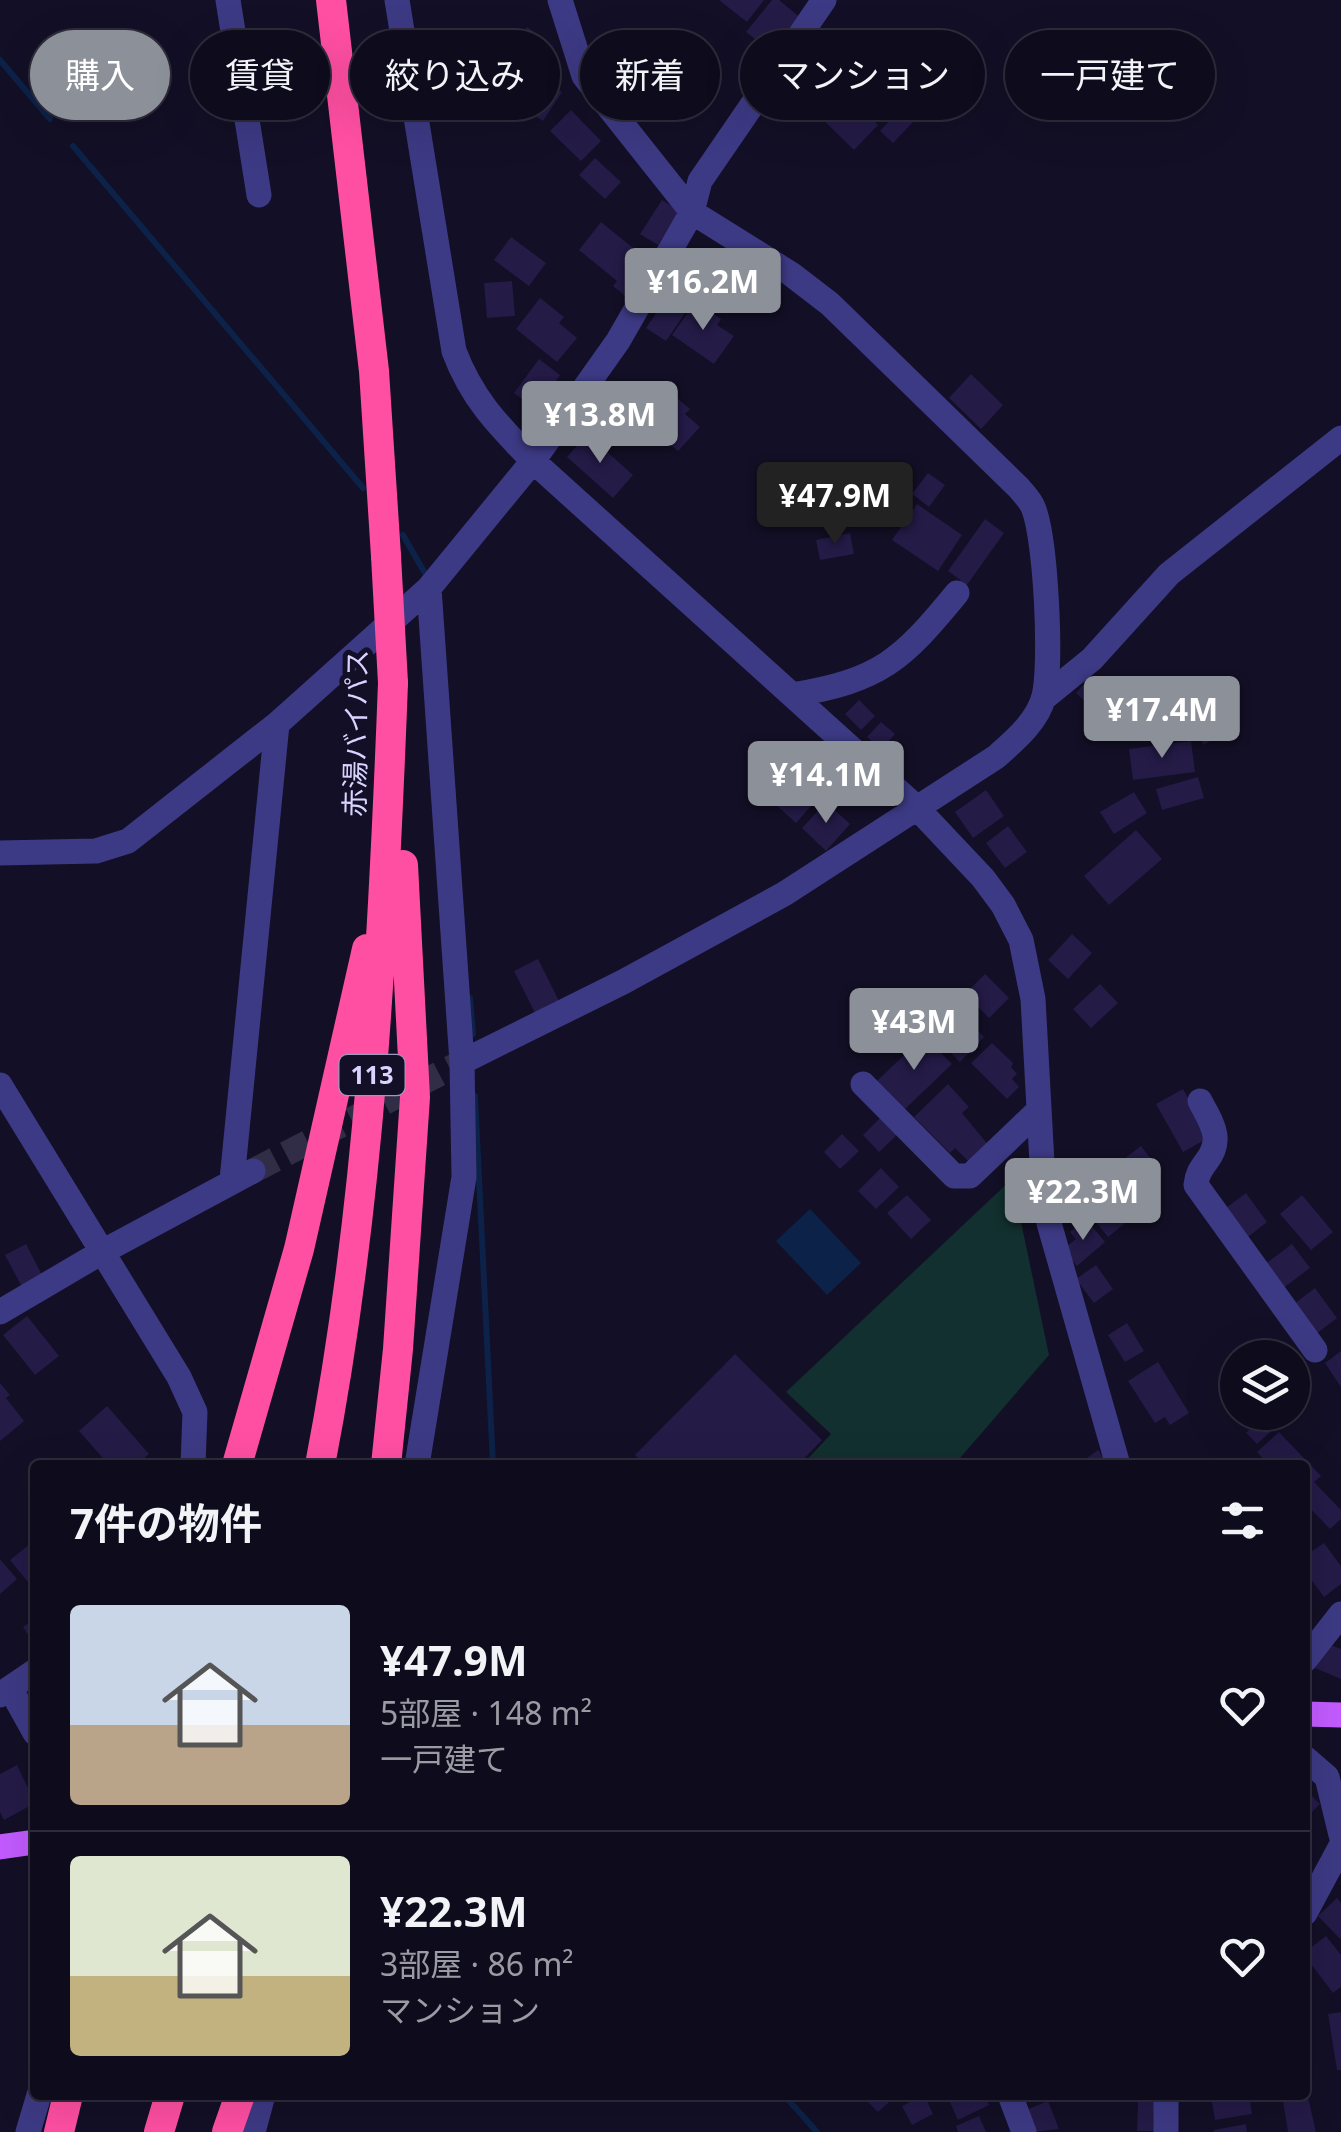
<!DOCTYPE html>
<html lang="ja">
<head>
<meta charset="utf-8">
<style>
  body { margin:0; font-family:"Noto Sans","Noto Sans JP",sans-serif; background:#1c1929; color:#f1f3f6; height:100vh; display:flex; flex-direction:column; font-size:38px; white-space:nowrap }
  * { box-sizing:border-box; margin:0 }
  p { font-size:32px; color:#9b9ba3 }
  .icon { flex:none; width:55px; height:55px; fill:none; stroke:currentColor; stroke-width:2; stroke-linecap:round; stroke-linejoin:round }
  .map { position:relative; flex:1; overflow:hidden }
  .drawer { position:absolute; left:30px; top:1460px; width:1280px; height:640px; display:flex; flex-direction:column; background:#0e0b1c; border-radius:10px; box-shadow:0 10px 40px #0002,0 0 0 2px #2e2b3b }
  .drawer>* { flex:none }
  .banner { position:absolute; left:30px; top:30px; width:1282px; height:90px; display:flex; gap:20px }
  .controls { position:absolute; left:1220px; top:1340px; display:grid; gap:20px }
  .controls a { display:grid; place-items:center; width:90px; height:90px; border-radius:50%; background:#0e0b1c; box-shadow:0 10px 40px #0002,0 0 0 2px #2e2b3b; font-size:50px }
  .price { position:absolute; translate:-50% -85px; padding:0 22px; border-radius:10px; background:#8c9099; color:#fff; font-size:32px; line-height:65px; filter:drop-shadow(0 2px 5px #0008) }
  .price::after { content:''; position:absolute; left:50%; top:60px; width:30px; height:22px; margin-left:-15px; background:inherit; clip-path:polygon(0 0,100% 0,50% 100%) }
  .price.active { background:#222; color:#fff }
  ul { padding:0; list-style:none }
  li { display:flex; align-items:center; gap:30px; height:250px; padding:0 40px }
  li+li { border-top:2px solid #2e2b3b }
  li span { display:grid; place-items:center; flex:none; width:280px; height:200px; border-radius:10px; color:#555 }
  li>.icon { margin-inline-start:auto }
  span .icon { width:120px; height:120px; fill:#fffc; stroke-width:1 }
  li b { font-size:42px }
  h2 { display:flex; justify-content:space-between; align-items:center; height:120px; padding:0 40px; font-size:42px }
  .chip { padding:0 35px; border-radius:45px; background:#0e0b1c; box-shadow:0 10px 40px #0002,0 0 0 2px #2e2b3b; font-size:35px; line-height:90px }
  .chip.active { background:#8c9099; color:#fff }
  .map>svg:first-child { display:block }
</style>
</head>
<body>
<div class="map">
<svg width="1341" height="2132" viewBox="0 0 1341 2132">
  <rect width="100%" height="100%" fill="#130f26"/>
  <path fill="#12302f" d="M1012 1179 1049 1355 954 1465H802L831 1434 786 1392Z"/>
  <path fill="#0c2248" d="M810 1209 861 1263 827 1295 776 1241Z"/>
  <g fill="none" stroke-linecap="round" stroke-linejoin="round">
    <path stroke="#0c2248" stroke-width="6" d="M0 60 50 119
      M73 146 363 488
      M403 535 426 575
      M470 998 473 1034
      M475 1096 493 1465
      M784 2095 817 2132"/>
  </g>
  <path fill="#241b47" d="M719 0H764L747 22Z
    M772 0H779L802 19 774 54 746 32Z
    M527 27 553 46 538 68 512 50Z
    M522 66 562 92 543 121 503 96Z
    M806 68 827 89 811 105 790 84Z
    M838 85 878 125 854 150 813 110Z
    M901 108 915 120 893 143 880 131Z
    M571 110 601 141 581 161 550 131Z
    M595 158 621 182 605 199 579 175Z
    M662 200 679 211 658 245 640 234Z
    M601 222 654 265 628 298 613 286 617 281 579 250Z
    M511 237 546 263 529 286 494 260Z
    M512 281 515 316 487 318 484 283Z
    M540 298 564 317 559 323 577 338 557 362 516 329Z
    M665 300 685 313 666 341 646 328Z
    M696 301 721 319 717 325 734 336 714 364 672 335Z
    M539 359 560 375 535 409 514 393Z
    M971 374 1003 405 981 429 949 398Z
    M663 386 690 409 685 414 700 427 678 451 663 438 668 433 642 409Z
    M587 434 633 475 613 498 567 457Z
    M928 473 945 485 929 507 912 494Z
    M917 504 962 535 938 571 892 540Z
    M985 519 1004 533 967 585 948 571Z
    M850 533 854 554 820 560 816 540Z
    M1091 677 1114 700 1099 715 1076 693Z
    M859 700 875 716 861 730 845 714Z
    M1224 700 1238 722 1204 745 1189 723Z
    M881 722 895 734 881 750 867 737Z
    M1191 741 1195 772 1133 780 1129 749Z
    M779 760 820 796 796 823 755 786Z
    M1198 777 1204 798 1162 810 1156 789Z
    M986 790 1004 816 973 838 955 812Z
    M1134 792 1147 813 1114 834 1100 812Z
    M826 802 850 824 826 851 802 828Z
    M1008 826 1027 852 1005 868 986 843Z
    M1136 830 1162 859 1109 905 1084 876Z
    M1072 934 1092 953 1068 979 1048 960Z
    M538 959 559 1001 535 1013 514 971Z
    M985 974 1009 998 989 1018 965 994Z
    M1100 984 1118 1003 1091 1028 1073 1009Z
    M952 1005 984 1037 960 1062 928 1030Z
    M924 1036 952 1064 904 1110 876 1082Z
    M992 1043 1013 1063 1011 1067 1017 1074 1012 1079 1019 1087 1007 1099 971 1063Z
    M948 1084 969 1107 962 1113 990 1147 972 1165 955 1148 950 1153 914 1117Z
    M1183 1089 1210 1137 1183 1152 1156 1104Z
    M881 1117 898 1134 879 1152 863 1135Z
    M842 1134 859 1151 840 1169 824 1152Z
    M1141 1146 1162 1173 1141 1191 1119 1163Z
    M881 1168 899 1187 876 1209 858 1191Z
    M1081 1170 1098 1189 1073 1211 1056 1191Z
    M1119 1185 1140 1211 1108 1237 1087 1211Z
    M1246 1193 1267 1222 1244 1240 1222 1211Z
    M907 1195 931 1220 911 1239 887 1213Z
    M1302 1195 1333 1232 1311 1250 1280 1214Z
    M1086 1219 1105 1242 1077 1266 1063 1249 1076 1239 1070 1232Z
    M26 1244 43 1277 22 1287 5 1255Z
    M1292 1244 1310 1268 1282 1289 1264 1265Z
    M1096 1265 1113 1289 1094 1303 1076 1279Z
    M1315 1288 1337 1318 1316 1334 1294 1304Z
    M27 1316 59 1356 35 1375 3 1335Z
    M1127 1323 1144 1351 1125 1362 1108 1335Z
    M1341 1351V1387L1325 1363Z
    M735 1354 822 1440 798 1465H645L635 1455Z
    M1158 1362 1189 1413 1170 1425 1165 1417 1155 1423 1128 1381Z
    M0 1383 10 1395 6 1398 24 1421 0 1441Z
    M107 1406 149 1454 136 1465H109L79 1431Z
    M1259 1420 1270 1432 1257 1444 1246 1433Z
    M1279 1432 1321 1476 1314 1482 1341 1510V1519L1330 1529 1305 1503V1465H1269L1257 1452Z
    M1098 1450 1108 1465H1077Z
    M35 1540V1585L32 1587 10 1560Z
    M1324 1543 1341 1566V1584L1324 1597 1305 1571V1556Z
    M0 1559 17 1579 0 1594Z
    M35 1619V1646L23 1627Z
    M1326 1643 1341 1649V1679L1315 1668Z
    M17 1765 35 1803 4 1820 0 1812V1774Z
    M1305 1789 1320 1804 1305 1819Z
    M1337 1898 1341 1903V1940L1318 1916Z
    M1326 1936 1341 1955V1987L1333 1993 1305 1956V1952Z
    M1341 2012V2070H1337L1328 2014Z
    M1305 2084 1316 2132H1288L1282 2095H1305Z
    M870 2095H897L878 2112 865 2099Z
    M924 2095 933 2114 912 2125 902 2106Z
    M947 2095H984L989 2105 958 2120Z
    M1211 2095H1249L1252 2114 1215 2120Z
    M1048 2101 1059 2129 1034 2132 1026 2110Z
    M1138 2101 1157 2102 1156 2131H1137Z
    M979 2116 986 2132H958L956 2126Z
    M1246 2124 1247 2132H1214V2130Z"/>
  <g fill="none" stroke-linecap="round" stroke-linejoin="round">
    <path stroke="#312d47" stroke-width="25" stroke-dasharray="25 12" stroke-linecap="butt" d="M253 1171 462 1062"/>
    <path stroke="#3d3a85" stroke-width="25" d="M228 0 259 195
      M397 0 454 351C472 399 498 425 533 461L916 807 983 878 1003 905 1021 940 1033 999 1042 1163 1049 1223 1118 1465
      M792 695C881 680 901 661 957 593
      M1044 698 1092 659 1169 574 1341 438
      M0 853 96 851 128 841 277 724 429 588 533 461 618 341 692 212 700 181 824 0
      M462 1062 623 982 784 894 996 757C1014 741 1038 721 1044 696 1052 663 1046 538 1033 507 1030 500 1024 494 1019 488L830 304 791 274 692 212 584 76 560 0
      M863 1084 954 1176H970L1039 1110
      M0 1085 179 1377 195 1412 193 1465
      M1200 1101C1212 1124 1224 1139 1206 1162 1200 1170 1197 1175 1196 1185L1315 1350
      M232 1180 277 724
      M0 1312 102 1252 253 1171
      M417 1465 464 1177 462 1062 429 588
      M1305 1660 1341 1614
      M10 1688 35 1733
      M0 1695 35 1671
      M1305 1758 1327 1777 1341 1835
      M1305 1913 1341 1846
      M1010 2095 1024 2132
      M28 2132 39 2095
      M253 2132 263 2095
      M1166 2132V2095"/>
    <path stroke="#c25bff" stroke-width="25" d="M1305 1714 1341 1715
      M0 1847 35 1842"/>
    <path stroke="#ff4fa3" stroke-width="30" d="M331 0 374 371 386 556
      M237 1465 299 1249 367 949
      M320 1465C370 1207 383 945 393 683
      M386 1465 398 1349 415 1097 403 865
      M59 2132 68 2095
      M159 2132 170 2095
      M227 2132 240 2095"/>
    <path stroke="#ff4fa3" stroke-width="30" d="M386 556 393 683"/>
  </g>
  <g text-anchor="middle" stroke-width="10" stroke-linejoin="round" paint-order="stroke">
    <rect fill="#130f26" stroke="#9e99be" stroke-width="2.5" x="339.5" y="1055" width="65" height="40" rx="8"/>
    <g font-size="25" font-weight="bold" fill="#d9d4ff">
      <text x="372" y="1084">113</text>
    </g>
    <g font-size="28" fill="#d9d4ff" stroke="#130f26">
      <text transform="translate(356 733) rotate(-89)" y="10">赤湯バイパス</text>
    </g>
  </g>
</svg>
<div class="controls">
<a><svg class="icon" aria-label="layers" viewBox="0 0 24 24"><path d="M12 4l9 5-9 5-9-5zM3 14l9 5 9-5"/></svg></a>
</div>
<b class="price" style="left:703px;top:333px">¥16.2M</b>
<b class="price" style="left:600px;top:466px">¥13.8M</b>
<b class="price active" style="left:835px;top:547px">¥47.9M</b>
<b class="price" style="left:1162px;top:761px">¥17.4M</b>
<b class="price" style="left:826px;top:826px">¥14.1M</b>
<b class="price" style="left:914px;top:1073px">¥43M</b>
<b class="price" style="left:1083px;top:1243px">¥22.3M</b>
<div class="banner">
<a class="chip active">購入</a>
<a class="chip">賃貸</a>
<a class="chip">絞り込み</a>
<a class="chip">新着</a>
<a class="chip">マンション</a>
<a class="chip">一戸建て</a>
</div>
<section class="drawer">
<h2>7件の物件<svg class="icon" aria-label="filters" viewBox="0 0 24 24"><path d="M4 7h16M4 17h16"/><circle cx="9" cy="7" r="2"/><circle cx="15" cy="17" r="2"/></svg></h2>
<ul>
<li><span style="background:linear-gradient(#c9d6e8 60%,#b9a48a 0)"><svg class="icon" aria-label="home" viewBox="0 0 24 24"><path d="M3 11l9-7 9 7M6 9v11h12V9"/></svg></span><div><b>¥47.9M</b><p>5部屋 · 148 m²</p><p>一戸建て</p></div><svg class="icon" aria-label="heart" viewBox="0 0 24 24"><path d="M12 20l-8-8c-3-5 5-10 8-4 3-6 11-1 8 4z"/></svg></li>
<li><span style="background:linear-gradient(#dfe7d0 60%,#c2b280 0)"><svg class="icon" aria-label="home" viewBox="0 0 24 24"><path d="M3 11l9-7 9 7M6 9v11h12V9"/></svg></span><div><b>¥22.3M</b><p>3部屋 · 86 m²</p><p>マンション</p></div><svg class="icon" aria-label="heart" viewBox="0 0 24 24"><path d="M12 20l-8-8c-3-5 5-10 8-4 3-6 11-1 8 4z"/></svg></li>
</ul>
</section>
</div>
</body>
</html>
